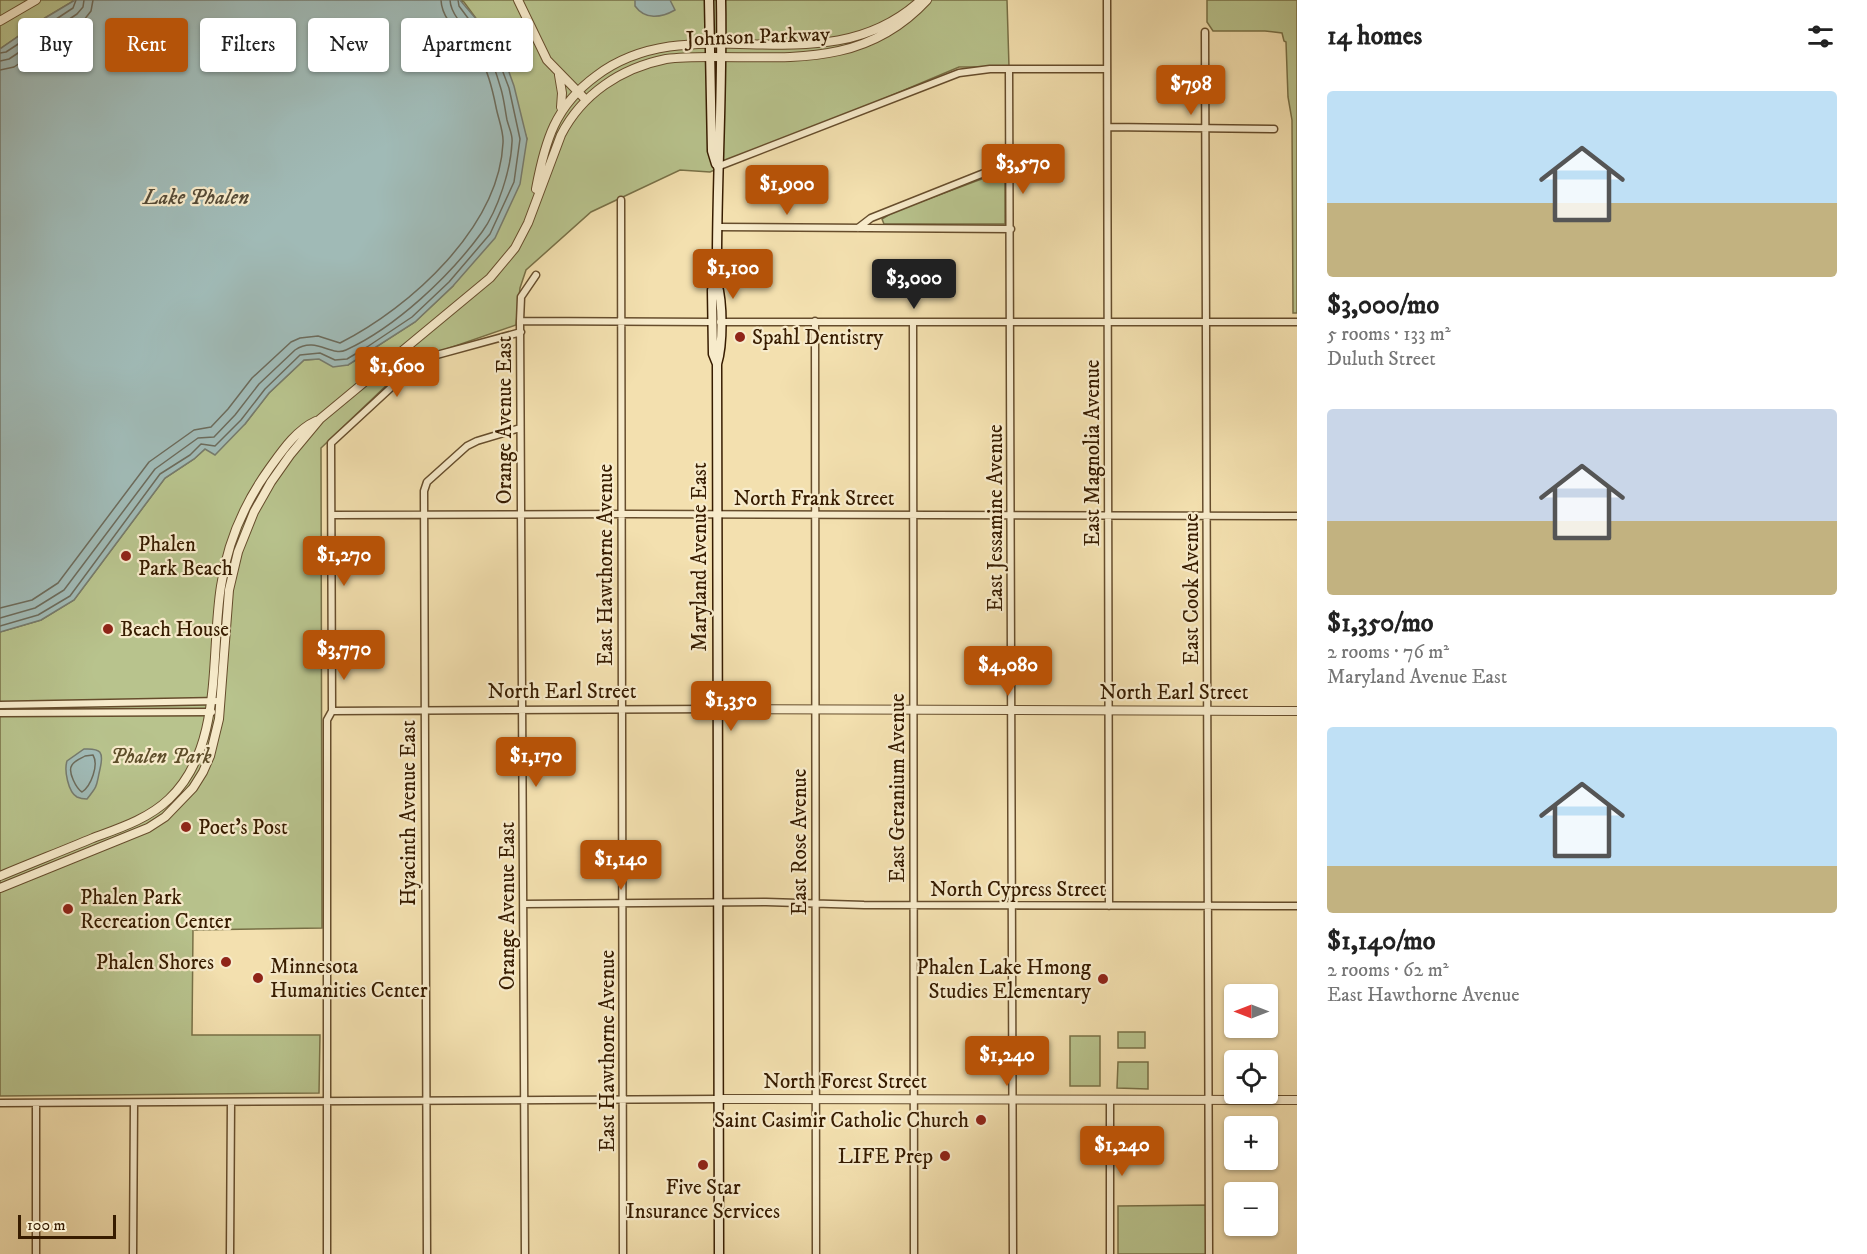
<!DOCTYPE html>
<html lang="en">
<head>
<meta charset="utf-8">
<style>
  body { margin:0; font-family:"IM FELL DW Pica",serif; background:#f2f2f2; color:#222; height:100vh; display:flex; flex-direction:column; font-size:22px; white-space:nowrap }
  * { box-sizing:border-box; margin:0 }
  p { font-size:20px; color:#767676 }
  .icon { flex:none; width:33px; height:33px; fill:none; stroke:currentColor; stroke-width:2; stroke-linecap:round; stroke-linejoin:round }
  .map { position:relative; flex:1; overflow:hidden }
  .side { display:flex; flex-direction:column; background:#fff; width:570px }
  .side>* { flex:none }
  .banner { position:absolute; left:18px; top:18px; width:570px; height:54px; display:flex; gap:12px }
  .needle { width:39px; rotate:270deg }
  .tools { position:absolute; left:1224px; top:984px; display:grid; gap:12px }
  .tools a { display:grid; place-items:center; width:54px; height:54px; border-radius:6px; background:#fff; box-shadow:0 2px 4px #0004; font-size:30px }
  .scale { position:absolute; left:18px; bottom:15px; width:98px; box-sizing:border-box; padding-left:6px; border:3px solid #371c00; border-top:0; font-size:16px; line-height:21px; white-space:nowrap; color:#371c00; -webkit-text-stroke:4px #f7ebcb; paint-order:stroke }
  .price { position:absolute; translate:-50% -51px; padding:0 14px; border-radius:6px; background:#b45309; color:#fff; font-size:20px; line-height:39px; filter:drop-shadow(0 2px 3px #0008) }
  .price::after { content:''; position:absolute; left:50%; top:36px; width:18px; height:14px; margin-left:-9px; background:inherit; clip-path:polygon(0 0,100% 0,50% 100%) }
  .price.active { background:#222; color:#fff }
  ul { padding:0; list-style:none }
  li { display:grid; align-content:center; gap:12px; height:318px; padding:0 30px }
  li span { display:grid; place-items:center; height:186px; border-radius:6px; color:#555 }
  li>.icon { margin-inline-start:auto }
  span .icon { width:108px; height:108px; fill:#fffc; stroke-width:1 }
  li b { font-size:26px }
  h2 { display:flex; justify-content:space-between; align-items:center; height:72px; padding:0 30px; font-size:26px }
  .chip { padding:0 21px; border-radius:6px; background:#fff; box-shadow:0 2px 4px #0004; font-size:21px; line-height:54px }
  .chip.active { background:#b45309; color:#fff }
  main { display:flex; flex:1; min-height:0 }
  .map>svg:first-child { display:block }
</style>
</head>
<body>
<main>
<div class="map">
<svg width="1297" height="1254" viewBox="0 0 1297 1254">
  <rect width="100%" height="100%" fill="#f3e0af"/>
  <filter id="stains"><feTurbulence type="fractalNoise" baseFrequency=".00333" numOctaves="4"/><feColorMatrix values="0 0 0 0 .2 0 0 0 0 .09 0 0 0 0 .02 0 0 0 .5 -.17"/></filter>
  <radialGradient id="worn" r=".72"><stop offset=".6" stop-color="#630" stop-opacity="0"/><stop offset="1" stop-color="#630" stop-opacity=".3"/></radialGradient>
  <path fill="#b8c38d" stroke="#787046" stroke-width="1.5" d="M0 0H75L45 18 0 49Z
    M460 0H1007L1009 67H959L710 172 680 170 591 212 526 270 520 288 516 325 412 361 321 448 322 928 193 930 192 1035H320L319 1093 0 1096V632L41 620 74 600 165 478 194 459 205 449 245 424 269 393 304 360 319 359 348 365 415 322 453 286 527 139 520 118 481 25 464 2Z
    M1207 0H1297V313H1293L1292 120 1288 97 1286 42 1284 41 1282 33 1265 31H1213L1207 22Z
    M1005 176V224H884L882 219 893 212 987 177Z
    M1118 1032H1145V1048H1118Z
    M1070 1036H1100V1086H1070Z
    M1118 1062H1148V1089L1117 1088Z
    M1209 1205V1254H1118V1206Z"/>
  <path fill="#a0bab6" stroke="#767b6d" stroke-width="1.5" d="M75 0H460L500 47 514 86 527 139 520 184 495 238 453 286 415 322 348 365 333 367 319 359 304 360 269 393 245 424 215 455 205 449 194 459 165 478 74 600 41 620 0 632V49L45 18Z
    M635 0H670L675 10C661 18 645 20 635 6Z
    M84 749C101 748 104 752 100 769 96 786 99 784 87 799 84 799 79 798 77 797 68 792 64 770 67 761Z"/>
  <g fill="none" stroke-linecap="round" stroke-linejoin="round">
    <path stroke="#6c6b5b" stroke-width="1.5" d="M0 53 6 52 73 8 76 0
      M0 61 9 59 77 14 83 7 84 0
      M0 70 14 67 84 20 91 11 93 0
      M0 608 32 600 58 583 149 462 194 430 211 427 228 409 252 378 291 342 300 338 318 336 340 343C411 307 499 227 503 143 504 132 498 118 496 107 493 92 489 73 481 60 470 40 442 25 441 0
      M0 618 35 608 64 590 155 469 198 438 214 437 235 415 259 384 295 350C316 336 331 357 346 350 396 327 450 276 482 232 498 210 511 169 512 142 513 135 509 128 507 120 505 110 504 99 501 89 498 79 494 65 489 55 479 38 451 21 450 0
      M0 626 38 615 70 596 160 474 190 455 201 444 215 446 241 420 265 389 300 355 320 353 335 360 347 359 367 347 412 317 449 282 490 234 514 182 520 139 509 88 495 51 476 29 459 6 458 0
      M85 756 93 755C99 765 91 786 82 792 77 789 67 772 72 765 74 761 82 758 85 756Z"/>
    <defs>
      <path id="minor" d="M1107 0 1109 906
        M1205 32 1209 1254
        M1009 69 1013 1254
        M1108 127 1274 129
        M717 167 959 73 990 69H1107
        M621 200 623 1254
        M717 227 1011 229
        M858 228 871 218 984 173 1011 169
        M520 321 712 322
        M815 321 816 1254
        M720 322H1297
        M913 322 914 1254
        M332 515 630 514 1297 516
        M0 705 220 701
        M332 711 718 709
        M0 713 212 712
        M524 904 766 902 864 905 1297 906
        M1110 1100V1254
        M0 1103 718 1099
        M36 1254V1103
        M133 1254 134 1103
        M230 1254 231 1102
        M327 1254V720L332 711 331 443 422 359 521 332
        M427 1254 424 491 427 482 467 446 477 441 520 428
        M525 1254 520 321 521 297 536 275"/>
      <path id="tertiary" d="M518 0 547 60 586 100
        M0 21 36 0
        M559 75 562 93 561 107
        M536 189C545 141 555 106 596 76 692 3 823 90 921 0
        M718 709 1297 711
        M0 876C31 863 62 851 93 838 120 828 148 819 169 799 224 747 210 654 221 586 227 544 244 504 269 469 282 451 296 430 316 421
        M0 888 148 828 165 817 193 788 203 772 210 756 219 719 229 590 238 552 254 512 271 482 290 455 320 419 490 278 515 248 528 223 561 135C582 94 621 68 666 59 681 57 696 57 712 57 794 57 866 66 927 0
        M718 1099 1297 1100"/>
      <path id="secondary" d="M709 0 712 151 716 164
        M717 364 713 354 712 290 717 283
        M719 1254 717 364C723 345 723 302 717 283 716 188 723 94 721 0"/>
    </defs>
    <use href="#minor" stroke="#664d2c" stroke-width="9"/>
    <use href="#tertiary" stroke="#664d2c" stroke-width="10"/>
    <use href="#secondary" stroke="#371c00" stroke-width="11"/>
    <use href="#minor" stroke="#f7ebcb" stroke-width="6"/>
    <use href="#tertiary" stroke="#f7ebcb" stroke-width="8"/>
    <use href="#secondary" stroke="#f7ebcb" stroke-width="8"/>
  </g>
  <g fill="#8f2418" stroke="#f7ebcb" stroke-width="2">
    <circle cx="740" cy="337" r="6"/>
    <circle cx="126" cy="556" r="6"/>
    <circle cx="108" cy="629" r="6"/>
    <circle cx="186" cy="827" r="6"/>
    <circle cx="68" cy="909" r="6"/>
    <circle cx="226" cy="962" r="6"/>
    <circle cx="258" cy="978" r="6"/>
    <circle cx="1103" cy="979" r="6"/>
    <circle cx="981" cy="1120" r="6"/>
    <circle cx="945" cy="1156" r="6"/>
    <circle cx="703" cy="1165" r="6"/>
  </g>
  <g text-anchor="middle" stroke-width="4.5" stroke-linejoin="round" paint-order="stroke">
    <g font-size="21" fill="#371c00" stroke="#f7ebcb">
      <text transform="translate(758 36) rotate(-2)" y="7">Johnson Parkway</text>
      <text transform="translate(504 420) rotate(-90)" y="7">Orange Avenue East</text>
      <text transform="translate(1092 453) rotate(-90)" y="7">East Magnolia Avenue</text>
      <text x="814" y="505">North Frank Street</text>
      <text transform="translate(995 518) rotate(-90)" y="7">East Jessamine Avenue</text>
      <text transform="translate(699 557) rotate(-90)" y="7">Maryland Avenue East</text>
      <text transform="translate(605 565) rotate(-90)" y="7">East Hawthorne Avenue</text>
      <text transform="translate(1191 589) rotate(-90)" y="7">East Cook Avenue</text>
      <text x="562" y="698">North Earl Street</text>
      <text x="1174" y="699">North Earl Street</text>
      <text transform="translate(897 788) rotate(-90)" y="7">East Geranium Avenue</text>
      <text transform="translate(408 813) rotate(-90)" y="7">Hyacinth Avenue East</text>
      <text transform="translate(799 842) rotate(-90)" y="7">East Rose Avenue</text>
      <text x="1018" y="896">North Cypress Street</text>
      <text transform="translate(507 906) rotate(-90)" y="7">Orange Avenue East</text>
      <text transform="translate(607 1051) rotate(-90)" y="7">East Hawthorne Avenue</text>
      <text x="845" y="1088">North Forest Street</text>
    </g>
    <g font-size="21" fill="#371c00" stroke="#f7ebcb" text-anchor="start">
      <text x="752" y="344">Spahl Dentistry</text>
      <text x="138" y="551">Phalen<tspan x="138" dy="24">Park Beach</tspan></text>
      <text x="120" y="636">Beach House</text>
      <text x="198" y="834">Poet's Post</text>
      <text x="80" y="904">Phalen Park<tspan x="80" dy="24">Recreation Center</tspan></text>
      <text x="214" y="969" text-anchor="end">Phalen Shores</text>
      <text x="270" y="973">Minnesota<tspan x="270" dy="24">Humanities Center</tspan></text>
      <text x="1091" y="974" text-anchor="end">Phalen Lake Hmong<tspan x="1091" dy="24">Studies Elementary</tspan></text>
      <text x="969" y="1127" text-anchor="end">Saint Casimir Catholic Church</text>
      <text x="933" y="1163" text-anchor="end">LIFE Prep</text>
      <text x="703" y="1194" text-anchor="middle">Five Star<tspan x="703" dy="24">Insurance Services</tspan></text>
    </g>
    <g font-size="21" font-style="italic" fill="#5e4e2a" stroke="#f7ebcb">
      <text x="161" y="763">Phalen Park</text>
    </g>
    <g font-size="22" font-style="italic" fill="#564b37" stroke="#f7ebcb">
      <text x="196" y="204">Lake Phalen</text>
    </g>
  </g>
  <rect width="100%" height="100%" filter="url(#stains)"/>
  <rect width="100%" height="100%" fill="url(#worn)"/>
</svg>
<div class="tools">
<a><svg class="needle" viewBox="-14 -14 28 28"><path d="M0-13l5 13h-10z" fill="#e53935"/><path d="M0 13l5-13h-10z" fill="#767676"/></svg></a>
<a><svg class="icon" aria-label="locate" viewBox="0 0 24 24"><circle cx="12" cy="12" r="6"/><path d="M12 2v4M12 18v4M2 12h4M18 12h4"/></svg></a>
<a>+</a>
<a>−</a>
</div>
<div class="scale">100 m</div>
<b class="price" style="left:1191px;top:116px">$798</b>
<b class="price" style="left:1023px;top:195px">$3,570</b>
<b class="price" style="left:787px;top:216px">$1,900</b>
<b class="price" style="left:733px;top:300px">$1,100</b>
<b class="price active" style="left:914px;top:310px">$3,000</b>
<b class="price" style="left:397px;top:398px">$1,600</b>
<b class="price" style="left:344px;top:587px">$1,270</b>
<b class="price" style="left:344px;top:681px">$3,770</b>
<b class="price" style="left:1008px;top:697px">$4,080</b>
<b class="price" style="left:731px;top:732px">$1,350</b>
<b class="price" style="left:536px;top:788px">$1,170</b>
<b class="price" style="left:621px;top:891px">$1,140</b>
<b class="price" style="left:1007px;top:1087px">$1,240</b>
<b class="price" style="left:1122px;top:1177px">$1,240</b>
<div class="banner">
<a class="chip">Buy</a>
<a class="chip active">Rent</a>
<a class="chip">Filters</a>
<a class="chip">New</a>
<a class="chip">Apartment</a>
</div>
</div>
<section class="side">
<h2>14 homes<svg class="icon" aria-label="filters" viewBox="0 0 24 24"><path d="M4 7h16M4 17h16"/><circle cx="9" cy="7" r="2"/><circle cx="15" cy="17" r="2"/></svg></h2>
<ul>
<li><span style="background:linear-gradient(#bfe0f5 60%,#c2b280 0)"><svg class="icon" aria-label="home" viewBox="0 0 24 24"><path d="M3 11l9-7 9 7M6 9v11h12V9"/></svg></span><div><b>$3,000/mo</b><p>5 rooms · 133 m²</p><p>Duluth Street</p></div></li>
<li><span style="background:linear-gradient(#c9d6e8 60%,#c2b280 0)"><svg class="icon" aria-label="home" viewBox="0 0 24 24"><path d="M3 11l9-7 9 7M6 9v11h12V9"/></svg></span><div><b>$1,350/mo</b><p>2 rooms · 76 m²</p><p>Maryland Avenue East</p></div></li>
<li><span style="background:linear-gradient(#bfe0f5 75%,#c2b280 0)"><svg class="icon" aria-label="home" viewBox="0 0 24 24"><path d="M3 11l9-7 9 7M6 9v11h12V9"/></svg></span><div><b>$1,140/mo</b><p>2 rooms · 62 m²</p><p>East Hawthorne Avenue</p></div></li>
</ul>
</section>
</main>
</body>
</html>
